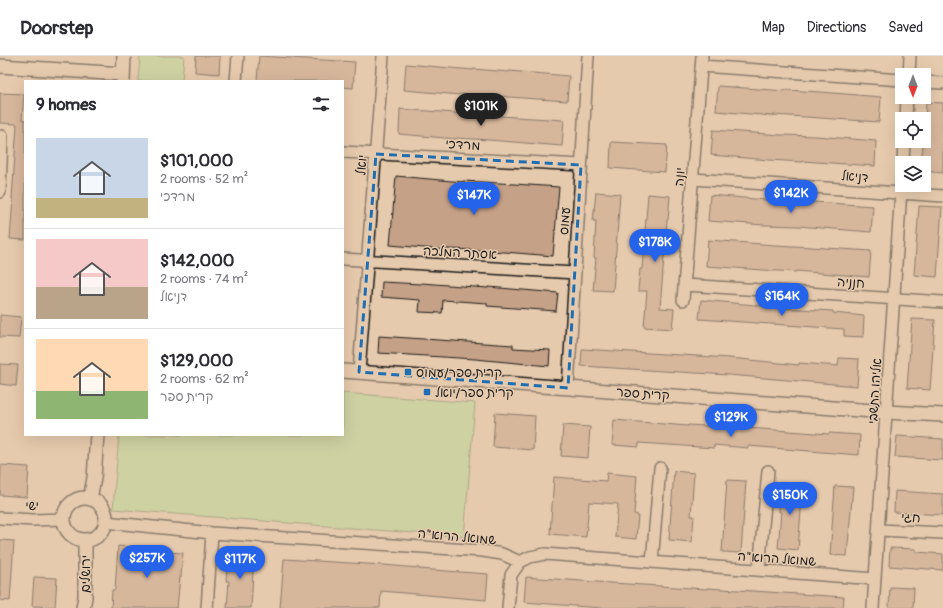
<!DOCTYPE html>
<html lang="en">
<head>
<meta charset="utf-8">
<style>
  body { margin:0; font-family:Pangolin,"Playpen Sans Hebrew",sans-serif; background:#f7f7f7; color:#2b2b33; height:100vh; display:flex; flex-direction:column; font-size:15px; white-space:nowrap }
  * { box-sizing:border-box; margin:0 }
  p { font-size:13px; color:#7c7c81 }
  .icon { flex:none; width:22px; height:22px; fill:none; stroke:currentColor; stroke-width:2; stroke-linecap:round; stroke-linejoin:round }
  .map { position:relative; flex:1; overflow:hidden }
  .sheet { position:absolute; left:24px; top:24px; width:320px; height:356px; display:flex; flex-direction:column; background:#fff; border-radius:0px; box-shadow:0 4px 16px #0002 }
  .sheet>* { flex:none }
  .needle { width:26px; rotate:180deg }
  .controls { position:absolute; left:895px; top:12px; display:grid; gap:8px }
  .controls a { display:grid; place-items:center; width:36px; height:36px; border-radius:0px; background:#fff; box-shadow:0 4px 16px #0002; font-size:20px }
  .price { position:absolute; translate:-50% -34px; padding:0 9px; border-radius:14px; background:#2563eb; color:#fff; font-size:13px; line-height:26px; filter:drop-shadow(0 1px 2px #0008) }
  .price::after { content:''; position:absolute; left:50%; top:24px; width:12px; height:9px; margin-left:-6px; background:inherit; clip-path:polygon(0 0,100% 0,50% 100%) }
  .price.on { background:#222; color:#fff }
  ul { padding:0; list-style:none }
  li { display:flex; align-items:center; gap:12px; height:100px; padding:0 12px }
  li+li { border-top:1px solid #e1e1e2 }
  li span { display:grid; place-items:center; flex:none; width:112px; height:80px; border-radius:0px; color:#555 }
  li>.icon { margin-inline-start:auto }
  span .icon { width:48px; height:48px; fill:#fffc; stroke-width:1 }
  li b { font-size:17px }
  h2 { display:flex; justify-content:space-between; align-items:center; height:48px; padding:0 12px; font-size:17px }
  header { display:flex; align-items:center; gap:24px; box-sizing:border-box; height:56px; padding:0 20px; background:#fff; border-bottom:1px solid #e1e1e2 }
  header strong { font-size:19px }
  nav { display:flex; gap:22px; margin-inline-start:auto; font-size:14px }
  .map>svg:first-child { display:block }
</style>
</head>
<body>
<header>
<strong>Doorstep</strong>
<nav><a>Map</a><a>Directions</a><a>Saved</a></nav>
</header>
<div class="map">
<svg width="943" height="552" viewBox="0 0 943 552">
  <rect width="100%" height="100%" fill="#e6caad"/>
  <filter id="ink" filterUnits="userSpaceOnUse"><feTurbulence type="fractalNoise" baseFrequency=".025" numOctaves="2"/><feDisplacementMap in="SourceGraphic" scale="8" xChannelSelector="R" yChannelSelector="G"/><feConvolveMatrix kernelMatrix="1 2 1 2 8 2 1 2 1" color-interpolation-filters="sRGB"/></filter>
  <g filter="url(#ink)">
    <path fill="#b2da96" stroke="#677b59" d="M140 0H184L182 25H138Z
      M343 337 475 347 464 481 113 453 119 379H343Z"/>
    <path fill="#c5a188" stroke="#1c1c1c" d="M196 0H220L219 18 195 16Z
      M259 0 355 6 353 32 343 31V25H257Z
      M406 8 473 14V13L509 16V15L569 20 567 45 494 40V41L461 38V39L404 34Z
      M718 30 785 35V34L821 36 881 41 879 66 806 61 773 59V60L716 55Z
      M0 37 24 38 22 63 25 64V184L10 183 13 143H12L17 68 0 67Z
      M926 46 943 47V117L924 115V107H921L923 89 924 85Z
      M400 53 468 58 564 64 562 90 489 84 456 82V83L399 78Z
      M713 74 781 79 816 80 876 85 875 110 802 105V106L769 104 711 99Z
      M611 86 667 89 665 116 610 112Z
      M396 120 463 126V125L499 127 559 131 553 200 480 194 447 193V194L390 189Z
      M596 136 620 138 613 235 593 234 596 202H594L596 165H593Z
      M648 138 670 140 668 164H667L660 252 674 253 672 273 644 271 647 235H638L640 213H642Z
      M710 139 777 145V144L813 146 873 150 871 176 798 170 765 169 708 165Z
      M919 150 942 151 937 221 914 219Z
      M708 184 775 189 811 191 871 195 869 221 796 215V216L763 214 706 210Z
      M382 226 421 228V227L488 232V231L558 237 556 255 487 250V247L443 244 442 257 419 256 420 244 381 241Z
      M701 244 765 250V251L833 255V257L864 260 863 281 844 280V273L699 263Z
      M0 259 21 261 19 282 0 281Z
      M912 263 935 264 930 334 907 332Z
      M379 280 513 289V292L550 294 549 310 475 303 378 297Z
      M582 293 730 302 799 309V307L838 310 839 302 859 303 857 330 729 319 581 310Z
      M0 308 18 309 16 330 0 328Z
      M495 357 535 360 533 394 493 391Z
      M614 364 688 370V369L762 373 829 378V377L860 379 859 399 748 390V392L714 389V392L639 387V391L612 389Z
      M563 369 590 371 588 402 561 400Z
      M897 380 943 383V404L895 401Z
      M1 409 29 411 27 441 0 439Z
      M674 415 694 417 691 460H694L692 486 669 484Z
      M607 417 637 420 634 458 638 459 636 483 615 481 618 448 589 446 586 481 550 478 554 421 606 425Z
      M727 424 746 425 741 497 722 496Z
      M781 427 803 429 798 494 778 492 781 456H779Z
      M835 430 853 431 847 500 830 499Z
      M895 435 943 438V459L894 456Z
      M0 484 14 485 10 545 0 544Z
      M118 490 135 491V494L183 497 181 521H180L177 552H111L112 534H115Z
      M890 492 916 493V496L943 498V514L889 510Z
      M228 497 254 499 251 552H227L229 525H226Z
      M284 503 383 509 419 512V513L488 518 486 544 381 535 380 552H280Z
      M34 521 57 522 55 551 32 550Z
      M526 521 596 526 707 533V532L844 541 843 552H601L524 546Z
      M890 531 914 532 913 552H889Z"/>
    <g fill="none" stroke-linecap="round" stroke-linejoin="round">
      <defs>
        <path id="minor" d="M701 10 902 24
          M909 19 910 0
          M236 25 238 0
          M924 26 943 27
          M906 63 907 41
          M343 96 581 109
          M903 107 904 85
          M693 123 943 140
          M0 136 2 80
          M343 203 575 217
          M685 229 943 246
          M683 244 702 0
          M359 316 383 0
          M568 332 588 0
          M0 462 33 464 64 463
          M105 466 212 477 483 495 502 498 520 506 530 501 545 498 875 523
          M879 474 943 477
          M652 506 660 412
          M759 514 768 415
          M207 552 212 477
          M508 552 511 519 520 506
          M873 552 902 119"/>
        <path id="tertiary" d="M0 10 123 18
          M123 25 124 0
          M343 315 886 356 943 359
          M64 463a21 21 0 1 1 42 0a21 21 0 1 1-42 0Z
          M90 443 94 422 97 379
          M83 552 85 541V484"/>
      </defs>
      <use href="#minor" stroke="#1c1c1c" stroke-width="14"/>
      <use href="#tertiary" stroke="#1c1c1c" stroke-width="16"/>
      <use href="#minor" stroke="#e6caad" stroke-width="11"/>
      <use href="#tertiary" stroke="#e6caad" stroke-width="13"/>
    </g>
  </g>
  <path d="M0 0H943V552H0ZM376 98 581 109 568 332 359 316Z" fill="#e6caad" fill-opacity=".55" fill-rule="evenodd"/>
  <path fill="none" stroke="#1f6fb2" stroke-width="3" stroke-dasharray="8 5" stroke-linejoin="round" d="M376 98 581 109 568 332 359 316Z"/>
  <g fill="#1f6fb2" stroke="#e6caad" stroke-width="1.5">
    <rect x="404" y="312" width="8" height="8" rx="2"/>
    <rect x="423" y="332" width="8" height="8" rx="2"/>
  </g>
  <g text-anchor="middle" stroke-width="3" stroke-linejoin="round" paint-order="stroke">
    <g font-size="13" fill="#1c1c1c" stroke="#e6caad">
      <text transform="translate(463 88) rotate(3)" y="5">מרדכי</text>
      <text transform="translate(361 109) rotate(-86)" y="5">יואל</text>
      <text transform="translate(855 120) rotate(4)" y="5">דניאל</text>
      <text transform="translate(679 121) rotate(-86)" y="5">יונה</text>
      <text transform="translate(564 165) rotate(-86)" y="5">עמוס</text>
      <text transform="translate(460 196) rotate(3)" y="5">אסתר המלכה</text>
      <text transform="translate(851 226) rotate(4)" y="5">חנניה</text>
      <text transform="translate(874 335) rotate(-86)" y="5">אליהו התשבי</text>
      <text transform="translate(643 337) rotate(4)" y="5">קרית ספר</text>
      <text transform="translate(32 449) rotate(1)" y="5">ישי</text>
      <text transform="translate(911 461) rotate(3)" y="5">חגי</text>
      <text transform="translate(457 480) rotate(5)" y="5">שמואל הרוא"ה</text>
      <text transform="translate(777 502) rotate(4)" y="5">שמואל הרוא"ה</text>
      <text transform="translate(85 518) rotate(-90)" y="5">ירושלים</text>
    </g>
    <g font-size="13" fill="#1c1c1c" stroke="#e6caad" text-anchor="start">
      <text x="416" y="321">קרית ספר/עמוס</text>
      <text x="435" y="341">קרית ספר/יואל</text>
    </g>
  </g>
</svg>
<div class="controls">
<a><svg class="needle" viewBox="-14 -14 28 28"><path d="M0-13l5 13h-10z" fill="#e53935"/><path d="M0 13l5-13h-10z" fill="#7c7c81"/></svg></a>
<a><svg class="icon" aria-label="locate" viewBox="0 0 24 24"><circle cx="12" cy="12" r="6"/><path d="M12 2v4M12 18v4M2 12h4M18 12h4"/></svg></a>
<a><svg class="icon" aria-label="layers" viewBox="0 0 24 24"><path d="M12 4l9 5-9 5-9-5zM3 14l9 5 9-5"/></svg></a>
</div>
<b class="price on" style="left:481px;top:71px">$101K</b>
<b class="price" style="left:791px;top:158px">$142K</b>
<b class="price" style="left:474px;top:160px">$147K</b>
<b class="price" style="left:655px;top:207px">$178K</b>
<b class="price" style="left:782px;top:261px">$164K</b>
<b class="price" style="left:731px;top:382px">$129K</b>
<b class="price" style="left:790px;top:460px">$150K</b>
<b class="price" style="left:147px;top:523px">$257K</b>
<b class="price" style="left:240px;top:524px">$117K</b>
<section class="sheet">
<h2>9 homes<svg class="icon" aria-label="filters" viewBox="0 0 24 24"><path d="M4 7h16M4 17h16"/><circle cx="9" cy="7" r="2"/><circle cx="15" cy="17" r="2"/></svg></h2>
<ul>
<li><span style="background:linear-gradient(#c9d6e8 75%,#c2b280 0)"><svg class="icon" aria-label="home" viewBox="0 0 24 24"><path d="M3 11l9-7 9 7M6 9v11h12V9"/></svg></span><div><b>$101,000</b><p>2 rooms · 52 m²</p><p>מרדכי</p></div></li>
<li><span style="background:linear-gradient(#f6c9c9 60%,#b9a48a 0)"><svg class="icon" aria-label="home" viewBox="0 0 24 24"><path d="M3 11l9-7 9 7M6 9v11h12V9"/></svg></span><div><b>$142,000</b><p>2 rooms · 74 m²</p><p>דניאל</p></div></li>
<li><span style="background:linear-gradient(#ffd9b3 65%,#8fb573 0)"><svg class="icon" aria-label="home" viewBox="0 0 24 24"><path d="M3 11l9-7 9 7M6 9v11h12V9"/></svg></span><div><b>$129,000</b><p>2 rooms · 62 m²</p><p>קרית ספר</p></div></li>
</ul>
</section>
</div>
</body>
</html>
